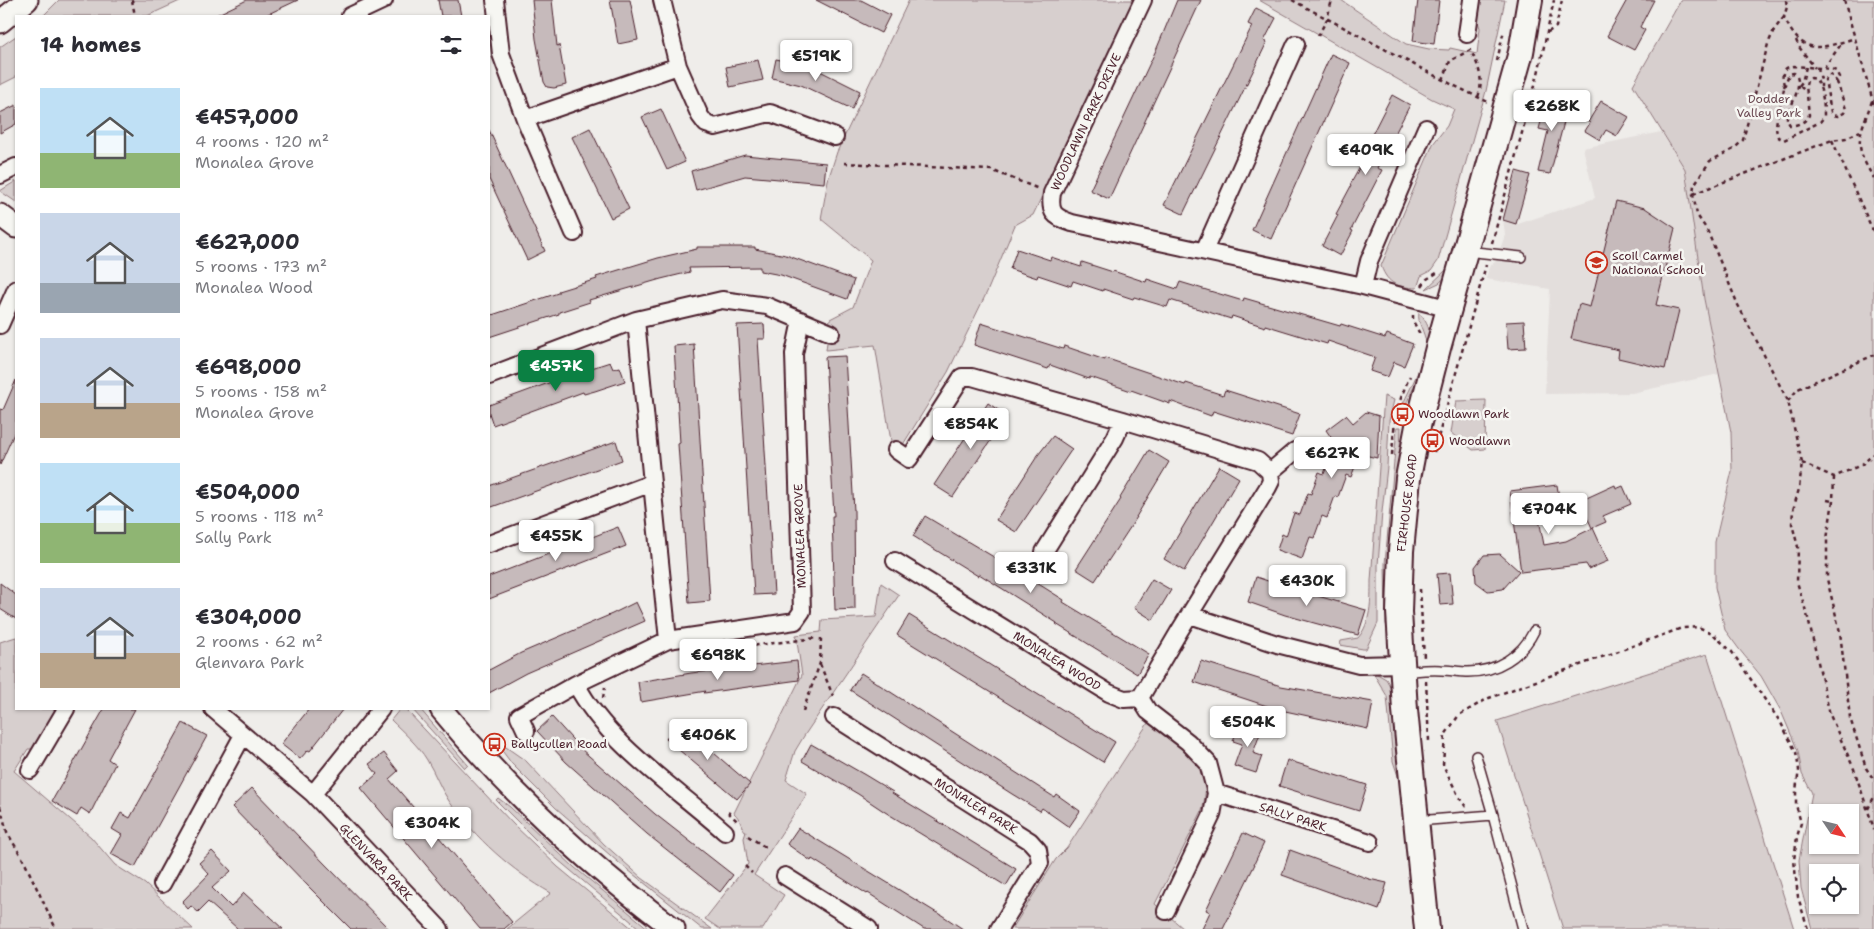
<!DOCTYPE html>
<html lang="en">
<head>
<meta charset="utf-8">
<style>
  body { margin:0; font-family:"Shantell Sans",sans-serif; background:#f2f2f3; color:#2b2b33; height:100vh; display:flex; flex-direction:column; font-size:19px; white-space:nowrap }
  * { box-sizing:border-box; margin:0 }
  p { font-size:16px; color:#7c7c81 }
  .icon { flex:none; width:28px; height:28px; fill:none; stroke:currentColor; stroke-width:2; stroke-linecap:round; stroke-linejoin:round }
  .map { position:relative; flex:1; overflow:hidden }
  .sheet { position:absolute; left:15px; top:15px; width:475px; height:695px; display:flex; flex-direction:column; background:#fff; border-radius:0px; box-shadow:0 1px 4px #0004 }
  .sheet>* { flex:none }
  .needle { width:32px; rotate:125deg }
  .controls { position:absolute; left:1809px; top:804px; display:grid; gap:10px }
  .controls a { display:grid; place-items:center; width:50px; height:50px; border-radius:0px; background:#fff; box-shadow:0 1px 4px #0004; font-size:25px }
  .price { position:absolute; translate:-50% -42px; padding:0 11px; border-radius:5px; background:#fff; color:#222; font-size:16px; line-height:32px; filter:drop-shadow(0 1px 2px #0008) }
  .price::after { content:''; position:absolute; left:50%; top:30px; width:15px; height:11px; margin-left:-8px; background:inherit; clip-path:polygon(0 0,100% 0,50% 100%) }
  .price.current { background:#0b8043; color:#fff }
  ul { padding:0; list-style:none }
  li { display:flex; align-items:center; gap:15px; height:125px; padding:0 25px }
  li span { display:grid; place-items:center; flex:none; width:140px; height:100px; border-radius:0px; color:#555 }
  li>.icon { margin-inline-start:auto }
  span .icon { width:60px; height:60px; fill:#fffc; stroke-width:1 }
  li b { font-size:21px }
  h2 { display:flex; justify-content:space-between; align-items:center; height:60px; padding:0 25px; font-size:21px }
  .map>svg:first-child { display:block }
</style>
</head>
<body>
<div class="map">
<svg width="1874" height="929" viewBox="0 0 1874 929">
  <rect width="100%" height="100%" fill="#efedea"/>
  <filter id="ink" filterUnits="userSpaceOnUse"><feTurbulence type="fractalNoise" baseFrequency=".02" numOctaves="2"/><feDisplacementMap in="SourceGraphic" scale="10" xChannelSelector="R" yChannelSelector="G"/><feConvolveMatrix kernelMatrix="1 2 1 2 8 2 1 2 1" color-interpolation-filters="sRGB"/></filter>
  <g filter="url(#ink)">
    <path fill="#e3dedc" d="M1661 132 1685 169 1704 299 1719 374 1632 393 1545 394 1550 289 1486 279 1489 267 1496 261 1505 235 1503 219 1518 224 1595 198 1583 148Z"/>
    <path fill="#d7cfce" stroke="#90777c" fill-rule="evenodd" d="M59 0H182L147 16H43Z
      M909 0H1135L1033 215 1015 225 987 292 948 372 894 459 875 345 826 350 830 319 853 307 871 260 821 219 828 180 837 152Z
      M1259 0H1341L1406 44 1429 49 1449 50 1450 48 1477 54 1480 28 1477 19 1479 0H1505L1486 91 1438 261 1431 271 1421 276 1417 288C1398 287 1388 285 1381 266L1433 144 1447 126 1454 109 1432 99Z
      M1681 0H1874V929H1812L1801 888 1799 860 1812 793 1802 774 1798 751 1781 711 1761 676 1739 649 1725 630 1715 587V542L1732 471 1731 432 1704 299 1685 169 1633 85ZM1818 812H1850V845H1818ZM1818 872H1850V905H1818Z
      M16 36V77L0 85V47Z
      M16 181V202L0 191Z
      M1467 197 1469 198 1448 275 1439 283 1426 289 1446 270Z
      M1419 313C1425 319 1430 328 1430 337 1430 357 1414 386 1406 404H1403C1410 388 1426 360 1426 343 1425 332 1417 323 1419 313Z
      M1384 396 1394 400 1389 421 1387 467 1382 512 1378 565V623L1366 649H1363L1340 645 1341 641 1358 638C1371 623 1371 601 1371 581Z
      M1486 400 1485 449 1473 450 1451 433 1456 401Z
      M1397 427H1401L1399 471 1388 566V631L1386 624 1385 564Z
      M881 583 899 595 804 736 795 751 786 780 807 794 754 875 784 895 763 929H720L705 919 748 864 744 838 746 832C740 826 741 819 734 813L802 675 796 635 821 632 822 620 876 617Z
      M16 637V709H58L33 749H28L14 771 91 837 115 865 145 884 193 929H0V642Z
      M1707 654 1794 929H1563L1497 721Z
      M1372 671 1386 679 1393 691 1399 779 1393 761 1387 696Z
      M400 709H405L410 714 513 824 558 867 633 929H507L551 893C512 871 475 838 449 801 440 788 435 773 427 760 419 746 402 731 391 720Z
      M412 709H420L468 765 465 768Z
      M1148 723C1186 748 1216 758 1202 811L1155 904 1184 929H1012L1056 859 1067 848Z
      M503 745 526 761 604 844 642 878 712 929H702L618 862 556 808 512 764 500 748Z
      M498 798 510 807 574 867 649 929 639 928 545 849 496 800Z"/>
    <path fill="#c6babb" stroke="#4a1f2b" d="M247 0H298L264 16H214Z
      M438 0H458L461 16H441Z
      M532 0H552L557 46 559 45 566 85 554 88 547 87 544 82 536 39Z
      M610 0H630L638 40 618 44Z
      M816 0H861L890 15 881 33Z
      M1177 0H1201L1109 199 1090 190 1157 48Z
      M1418 0H1439L1434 44 1413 41Z
      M1627 0H1654L1640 27 1645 30 1634 50 1607 36Z
      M1256 8 1276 18 1264 41 1267 42 1255 67 1183 214 1164 205 1234 63 1252 26 1248 24Z
      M1331 54 1350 63 1271 239 1252 230Z
      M776 59 810 66 860 91 852 109 801 85 772 78Z
      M758 60 763 80 730 87 726 67Z
      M1392 95 1410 105 1377 168 1382 170 1351 230 1353 231 1340 256 1322 246 1338 215 1336 214 1351 186 1350 185 1366 156 1362 154Z
      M1547 99 1567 103 1564 114 1566 115 1550 174 1538 172 1548 131 1539 129Z
      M1601 101 1629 117 1617 136 1606 130 1600 140 1585 131 1590 123 1588 122Z
      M16 105V124L0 133V113Z
      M661 109 685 162 667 170 642 117Z
      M590 128 629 209 611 218 572 137Z
      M489 130 545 251 527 260 489 179Z
      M745 155 826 163 824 183 745 176 696 190 691 171Z
      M1516 171 1530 175 1516 224 1503 220Z
      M1616 201 1645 208 1675 228 1656 305 1679 310 1665 369 1618 358 1619 350 1571 339 1579 304 1590 307Z
      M697 247H755V249L786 255 854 280 847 299 781 275 760 271V267L689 268 690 272 661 279 589 300 590 302 559 312V314L489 337V316L558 293V291L597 279 596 277 658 258 697 249Z
      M1017 249 1050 260 1051 257 1081 267 1082 262 1113 272V271L1146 282 1147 279 1177 289 1180 282 1243 301 1244 298 1340 326 1341 324 1385 338 1387 334 1413 344 1404 366 1394 362 1388 377 1370 371 1375 357 1328 341 1327 344 1265 325V327L1232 316 1231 319 1170 300 1167 307 1134 297 1133 299 1103 289V291L1073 281 1071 286 1038 275 1037 278 1010 269Z
      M1524 321 1526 348 1508 349 1506 322Z
      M981 323 1063 349 1064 346 1105 360V358L1185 385 1186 383 1223 395 1225 390 1300 414 1292 436 1213 411 1211 416 1170 401V404L1131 390V391L1090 377 1089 379 1050 365 1048 369 974 345Z
      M764 324 765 339H758L774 594 754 595 737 325Z
      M694 344 710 601 689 603 678 444 680 443 674 346Z
      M845 356 854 511 855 609 835 610 832 516H834L825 357Z
      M610 362 613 369 620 367 625 381 595 391 584 394 583 392 493 425 489 413V405L573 374Z
      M16 380V429L0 465V409L3 410Z
      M988 403 1007 416 953 497 934 485Z
      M1366 412 1379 416 1377 458 1360 454 1351 477 1346 475 1338 497 1335 496 1327 518 1322 516 1314 538 1310 537 1302 559 1277 550 1282 534 1286 536 1294 513 1300 515 1308 493 1311 494 1319 472 1324 474 1335 443 1326 430 1346 415 1353 423Z
      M1053 436 1072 449 1016 532 996 520 1038 455Z
      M616 441 622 460 489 508V486Z
      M1149 450 1169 462 1136 517H1137L1095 581 1076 569 1121 499 1120 498Z
      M1219 466 1239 478 1184 571 1164 559Z
      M1557 485 1560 504 1537 509 1544 545 1566 541 1593 528 1608 561 1589 569 1586 564 1521 572 1510 491Z
      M1615 485 1616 489 1623 486 1631 504 1603 516 1606 522 1592 528 1580 501Z
      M925 516 1029 578 1064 600 1063 602 1149 654 1137 674 1056 624 1057 623 979 574 978 576 913 536Z
      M618 527 626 546 489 599V577Z
      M1500 554 1519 571 1503 589 1488 591 1476 582 1475 567 1484 555Z
      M1450 573 1453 604 1440 605 1437 574Z
      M1256 577 1301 592V591L1366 610 1358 635 1285 615 1248 602Z
      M1152 579 1171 590 1153 620 1134 608Z
      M0 583 16 595V619L0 609Z
      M636 602 645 621 526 673 489 693V670L521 653 612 614Z
      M909 615 1115 742 1103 762 897 635Z
      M797 661 799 680 704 693 706 691 641 702 638 682 691 673Z
      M1201 661 1281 686 1373 702 1368 729 1276 709 1194 682Z
      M861 673 1054 797 1056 794 1080 811 1069 827 1042 808 1040 811 1012 794 850 690Z
      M104 709H135L108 759 115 764 90 814 81 808 77 816 52 801Z
      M309 709H343L310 751 308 750 300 759 281 744Z
      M552 717 581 749 655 814 733 875 720 892 647 834 566 762 537 731Z
      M183 723 207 736 135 867 111 854 122 835 112 829 121 813 130 818Z
      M679 723 750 784 737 799 666 739Z
      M1239 724 1261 731 1253 753 1262 756 1256 773 1234 766 1242 744 1233 741Z
      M811 744 865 775 893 792 892 793 1016 869 1006 886 885 812 858 794 802 761Z
      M384 753 398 771 389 779 512 922 504 929H480L361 788 377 774 369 764Z
      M1287 760 1367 785 1359 811 1279 786Z
      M252 788 325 864 389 929H351L308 886 232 807Z
      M798 828 937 913V912L963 929H924L868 893 867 894 812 859 811 861 787 844Z
      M1243 833 1264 843 1254 864H1255L1223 929H1202L1210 912 1206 910Z
      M1290 850 1369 879 1387 883 1379 910 1282 875Z
      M212 851 231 871 212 888 231 907 244 893 283 929H238L208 902 198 912 191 906 188 909 182 902 209 874 199 863Z"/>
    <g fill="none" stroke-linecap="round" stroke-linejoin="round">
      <defs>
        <path id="service" d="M1466 251 1521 257
          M1402 672C1415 671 1428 669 1441 670 1450 670 1459 672 1468 672 1496 672 1522 656 1534 631
          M1476 756 1493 815
          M1417 821 1493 815 1523 929"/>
        <path id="minor" d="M495 0 501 54 525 119 678 66 662 0
          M1143 0 1052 193C1049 213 1054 217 1072 223L1363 286 1450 309
          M350 16 384 0
          M1467 34 1472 0
          M678 66 700 116 706 124 715 127 770 113 835 137
          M525 119 574 233
          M0 175 16 167
          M1204 251 1296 44
          M1363 286 1369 261 1426 128
          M636 320 722 300 767 306 831 333
          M0 325 16 289
          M489 376 636 320 652 483 489 544
          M1270 472 1295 451
          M652 483 668 640
          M1044 552 1115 438 1123 420
          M895 561 1109 693 1124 699 1140 698 1180 630 1268 487 1271 481 1270 472 1258 461 1123 420 972 377H962L909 459 896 450
          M1190 615 1277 644 1359 665 1402 664
          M576 684C608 745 675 787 725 832
          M1140 698 1148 711 1188 742 1208 763 1216 793 1212 815 1166 911
          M213 709 313 794 440 929
          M834 717 1030 841 1038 850 1040 863 999 929
          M526 731 519 716 576 684 668 640 795 621 802 611 794 354 801 320
          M30 770 66 709
          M1216 793 1370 842
          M313 794 381 709
          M785 876 869 929
          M162 884 243 735"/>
        <path id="tertiary" d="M0 22 27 0
          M0 215 16 227
          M441 709C508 791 589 865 674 929"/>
        <path id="secondary" d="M1427 929 1405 710 1399 612 1401 551 1408 478 1418 426 1438 348 1521 52 1530 0"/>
      </defs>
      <use href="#service" stroke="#4a1f2b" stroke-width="12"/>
      <use href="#minor" stroke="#4a1f2b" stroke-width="20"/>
      <use href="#tertiary" stroke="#4a1f2b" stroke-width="25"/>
      <use href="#secondary" stroke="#4a1f2b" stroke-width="28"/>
      <path stroke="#4a1f2b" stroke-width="2.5" stroke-dasharray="4 4" stroke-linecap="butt" d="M132 0 135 16
        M1292 0 1443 80 1488 102
        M1786 0 1787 7 1784 17C1802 57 1820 49 1855 38
        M1844 0 1874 105
        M1784 17 1774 30 1768 44 1743 140 1734 149 1710 161 1694 185 1693 194 1697 215 1707 230 1738 305 1788 401 1802 463 1799 489 1793 510 1792 524 1798 547 1797 582 1808 618 1830 715 1854 769 1874 829
        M1548 32 1556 27 1562 0
        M1318 36 1327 19 1332 0
        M1796 40 1799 47 1815 68
        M1497 61 1504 30
        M1806 67 1802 82 1798 87H1801L1807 93
        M1818 68 1821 80V87
        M1824 68 1842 43
        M1443 80 1450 61 1470 50C1479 65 1484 80 1478 97
        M1784 87 1789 74 1794 73C1805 82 1791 105 1787 116V120L1790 125C1797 126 1806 122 1809 115L1806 85 1807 81 1811 78 1816 79C1823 91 1824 103 1824 117L1820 122 1784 140 1778 137C1772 122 1783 102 1784 87 1784 82 1781 76 1784 71 1786 67 1789 67 1794 66L1832 69 1836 71 1839 77 1837 82 1846 109 1844 113 1838 116 1833 115 1831 112 1825 80 1828 75H1831L1837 82
        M1872 101C1859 137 1852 144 1874 178
        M1832 140 1874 233
        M844 163 991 170 1039 189
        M1693 194 1832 140 1846 138 1860 131
        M1492 243 1538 74 1554 0
        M1422 286 1427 279 1440 271
        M1413 315V321L1421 336
        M1788 401 1798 389 1874 355
        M1434 452 1486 265
        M1392 455C1394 422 1396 406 1410 376
        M1802 463 1834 477 1861 465 1874 454
        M1834 477 1833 501 1827 539V579L1840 632 1850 718 1866 768 1874 780
        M1827 500 1833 501
        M1420 589 1424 658
        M699 652 817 638
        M820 664 833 696
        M1426 681 1429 741
        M603 698 605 687
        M803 711 820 663 821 638
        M0 806 7 832 24 861 56 929
        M1466 807 1459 797 1443 765 1445 735 1459 715 1489 698 1682 628 1698 627 1712 633 1732 652 1781 723 1796 752 1799 770 1796 790V805L1801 823 1797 837 1794 860 1798 897 1808 929
        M1868 809 1874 797
        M728 812 738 822
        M748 836 768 849
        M745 866 752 873"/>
      <use href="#service" stroke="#f6f6f2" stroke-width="9"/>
      <use href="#minor" stroke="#f6f6f2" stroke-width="16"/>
      <use href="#tertiary" stroke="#f6f6f2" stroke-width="21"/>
      <use href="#secondary" stroke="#f6f6f2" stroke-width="24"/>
    </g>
  </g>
  <defs>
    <symbol id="school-ring" viewBox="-11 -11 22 22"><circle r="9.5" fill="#f6f6f2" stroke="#c8321e" stroke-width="1.5"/><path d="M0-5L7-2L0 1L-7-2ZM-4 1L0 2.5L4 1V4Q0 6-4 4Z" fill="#c8321e"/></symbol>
    <symbol id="bus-ring" viewBox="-11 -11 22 22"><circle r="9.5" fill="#f6f6f2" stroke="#c8321e" stroke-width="1.5"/><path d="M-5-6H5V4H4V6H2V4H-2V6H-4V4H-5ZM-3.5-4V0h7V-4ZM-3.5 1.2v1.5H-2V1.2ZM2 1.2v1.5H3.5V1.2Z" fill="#c8321e"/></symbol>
  </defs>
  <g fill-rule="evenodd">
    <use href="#school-ring" x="1584" y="250" width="25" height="25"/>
    <use href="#bus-ring" x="1390" y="402" width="25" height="25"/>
    <use href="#bus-ring" x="1420" y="428" width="25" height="25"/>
    <use href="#bus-ring" x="482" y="732" width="25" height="25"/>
  </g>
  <g text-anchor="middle" stroke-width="5" stroke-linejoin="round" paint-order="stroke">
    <g font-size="12" fill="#6d4b54" stroke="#f6f6f2">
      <text x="1769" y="103">Dodder<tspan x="1769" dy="14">Valley Park</tspan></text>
    </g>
    <g font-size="12" fill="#4a1f2b" stroke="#f6f6f2">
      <text transform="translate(1086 122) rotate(-65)" y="4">WOODLAWN PARK DRIVE</text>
      <text transform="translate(1407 503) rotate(-83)" y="4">FIRHOUSE ROAD</text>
      <text transform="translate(800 536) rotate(-92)" y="4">MONALEA GROVE</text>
      <text transform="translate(1057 661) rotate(32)" y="4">MONALEA WOOD</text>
      <text transform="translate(976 806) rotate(32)" y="4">MONALEA PARK</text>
      <text transform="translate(1293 817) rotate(18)" y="4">SALLY PARK</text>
      <text transform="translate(376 862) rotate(47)" y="4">GLENVARA PARK</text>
    </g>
    <g font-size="12" fill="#4a1f2b" stroke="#f6f6f2" text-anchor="start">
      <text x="1612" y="260">Scoil Carmel<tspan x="1612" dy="14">National School</tspan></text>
      <text x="1418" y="418">Woodlawn Park</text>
      <text x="1449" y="445">Woodlawn</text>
      <text x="511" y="748">Ballycullen Road</text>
    </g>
  </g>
</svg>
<div class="controls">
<a><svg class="needle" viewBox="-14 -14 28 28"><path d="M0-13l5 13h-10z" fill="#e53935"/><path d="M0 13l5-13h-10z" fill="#7c7c81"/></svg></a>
<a><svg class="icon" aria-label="locate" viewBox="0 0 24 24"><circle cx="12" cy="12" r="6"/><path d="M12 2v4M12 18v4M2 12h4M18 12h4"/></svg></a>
</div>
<b class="price" style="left:816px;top:82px">€519K</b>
<b class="price" style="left:1552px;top:132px">€268K</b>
<b class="price" style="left:1366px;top:176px">€409K</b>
<b class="price current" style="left:556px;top:392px">€457K</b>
<b class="price" style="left:971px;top:450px">€854K</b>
<b class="price" style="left:1332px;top:479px">€627K</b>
<b class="price" style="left:1549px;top:535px">€704K</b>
<b class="price" style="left:556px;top:562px">€455K</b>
<b class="price" style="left:1031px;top:594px">€331K</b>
<b class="price" style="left:1307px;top:607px">€430K</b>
<b class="price" style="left:718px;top:681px">€698K</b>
<b class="price" style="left:1248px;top:748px">€504K</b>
<b class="price" style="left:708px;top:761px">€406K</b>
<b class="price" style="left:432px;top:849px">€304K</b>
<section class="sheet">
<h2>14 homes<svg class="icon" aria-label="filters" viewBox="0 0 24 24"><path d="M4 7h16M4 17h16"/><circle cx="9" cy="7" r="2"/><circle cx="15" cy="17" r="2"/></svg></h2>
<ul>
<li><span style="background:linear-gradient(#bfe0f5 65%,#8fb573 0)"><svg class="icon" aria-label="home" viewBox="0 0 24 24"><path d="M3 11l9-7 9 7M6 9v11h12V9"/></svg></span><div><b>€457,000</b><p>4 rooms · 120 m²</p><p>Monalea Grove</p></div></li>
<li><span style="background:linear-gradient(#c9d6e8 70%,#9aa5b1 0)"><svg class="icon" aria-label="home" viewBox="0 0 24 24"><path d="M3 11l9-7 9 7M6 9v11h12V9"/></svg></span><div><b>€627,000</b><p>5 rooms · 173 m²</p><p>Monalea Wood</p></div></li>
<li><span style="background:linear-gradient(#c9d6e8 65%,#b9a48a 0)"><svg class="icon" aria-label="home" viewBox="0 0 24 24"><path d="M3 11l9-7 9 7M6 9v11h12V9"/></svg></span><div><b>€698,000</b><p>5 rooms · 158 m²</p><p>Monalea Grove</p></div></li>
<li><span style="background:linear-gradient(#bfe0f5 60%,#8fb573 0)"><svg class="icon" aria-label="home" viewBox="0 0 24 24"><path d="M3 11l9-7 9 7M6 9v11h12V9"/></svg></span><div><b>€504,000</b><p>5 rooms · 118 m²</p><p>Sally Park</p></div></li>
<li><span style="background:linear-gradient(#c9d6e8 65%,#b9a48a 0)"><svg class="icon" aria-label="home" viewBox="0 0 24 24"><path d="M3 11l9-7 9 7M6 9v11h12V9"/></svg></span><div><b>€304,000</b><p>2 rooms · 62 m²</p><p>Glenvara Park</p></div></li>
</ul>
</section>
</div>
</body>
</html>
